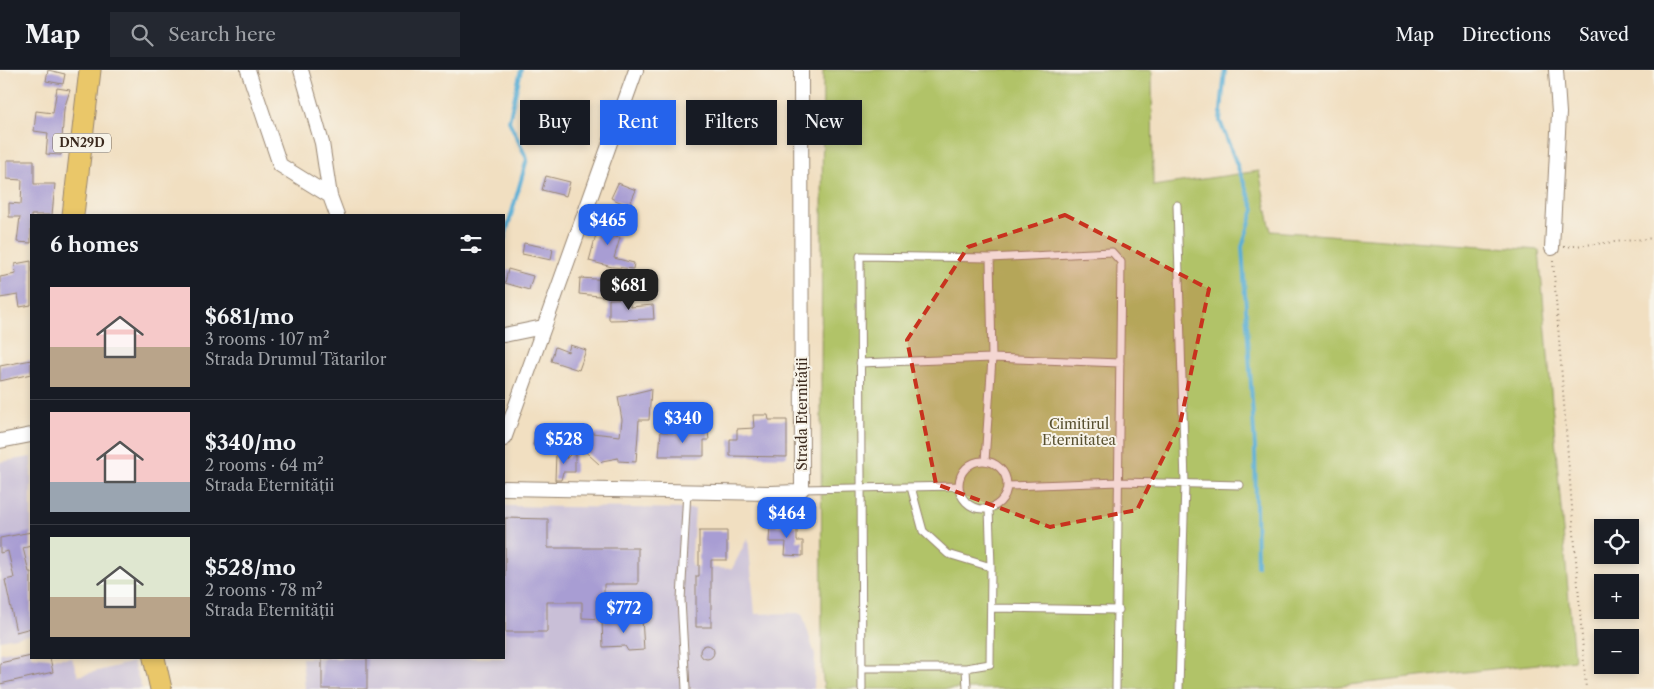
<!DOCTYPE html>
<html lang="en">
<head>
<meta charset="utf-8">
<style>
  body { margin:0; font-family:"Libre Caslon Text",serif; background:#242831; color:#f1f3f6; height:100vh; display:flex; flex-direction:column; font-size:19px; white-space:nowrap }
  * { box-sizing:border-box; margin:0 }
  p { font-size:16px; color:#9ea1a6 }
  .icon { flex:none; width:28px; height:28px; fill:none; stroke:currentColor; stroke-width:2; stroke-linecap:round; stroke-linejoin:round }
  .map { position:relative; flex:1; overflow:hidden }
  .details { position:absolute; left:30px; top:144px; width:475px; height:445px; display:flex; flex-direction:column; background:#171b24; border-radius:0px; box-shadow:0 2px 8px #0003 }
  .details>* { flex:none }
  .guide { position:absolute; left:520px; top:30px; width:475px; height:45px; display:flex; gap:10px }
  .buttons { position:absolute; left:1594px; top:449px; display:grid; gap:10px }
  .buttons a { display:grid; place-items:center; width:45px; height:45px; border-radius:0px; background:#171b24; box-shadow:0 2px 8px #0003; font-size:25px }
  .price { position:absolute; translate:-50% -42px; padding:0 11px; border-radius:10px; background:#2563eb; color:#fff; font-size:16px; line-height:32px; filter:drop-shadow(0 1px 2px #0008) }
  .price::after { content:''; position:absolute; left:50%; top:30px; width:15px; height:11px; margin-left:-8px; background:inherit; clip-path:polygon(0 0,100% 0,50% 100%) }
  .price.active { background:#222; color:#fff }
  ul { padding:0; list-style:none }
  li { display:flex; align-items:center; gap:15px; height:125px; padding:0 20px }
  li+li { border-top:1px solid #363941 }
  li span { display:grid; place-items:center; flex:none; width:140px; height:100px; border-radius:0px; color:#555 }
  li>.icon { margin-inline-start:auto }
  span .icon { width:60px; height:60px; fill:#fffc; stroke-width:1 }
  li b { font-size:21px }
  h2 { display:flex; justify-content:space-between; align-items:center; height:60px; padding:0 20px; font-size:21px }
  .tag { padding:0 18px; border-radius:0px; background:#171b24; box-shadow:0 2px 8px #0003; font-size:18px; line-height:45px }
  .tag.active { background:#2563eb; color:#fff }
  header { display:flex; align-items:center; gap:30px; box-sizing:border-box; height:70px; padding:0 25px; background:#171b24; border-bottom:1px solid #363941 }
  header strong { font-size:24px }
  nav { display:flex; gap:28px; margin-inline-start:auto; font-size:18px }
  .search { width:350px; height:45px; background:#242831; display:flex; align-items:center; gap:12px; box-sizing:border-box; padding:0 18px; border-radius:0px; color:#9ea1a6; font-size:19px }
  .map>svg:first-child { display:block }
</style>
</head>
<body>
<header>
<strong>Map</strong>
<div class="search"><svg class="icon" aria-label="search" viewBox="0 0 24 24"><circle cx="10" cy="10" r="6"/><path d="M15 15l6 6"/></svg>Search here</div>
<nav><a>Map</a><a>Directions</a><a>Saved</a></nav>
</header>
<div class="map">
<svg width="1654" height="619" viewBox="0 0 1654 619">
  <rect width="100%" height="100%" fill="#f7f3e8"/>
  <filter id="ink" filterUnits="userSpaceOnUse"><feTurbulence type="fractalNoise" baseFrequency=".02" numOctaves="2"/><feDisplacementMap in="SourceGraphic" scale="10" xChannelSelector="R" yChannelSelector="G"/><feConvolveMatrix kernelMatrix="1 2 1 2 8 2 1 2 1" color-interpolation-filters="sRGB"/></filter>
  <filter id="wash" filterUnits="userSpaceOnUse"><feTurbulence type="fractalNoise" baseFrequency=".0096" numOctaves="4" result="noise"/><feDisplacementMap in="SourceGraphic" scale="20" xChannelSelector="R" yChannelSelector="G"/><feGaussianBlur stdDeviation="1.12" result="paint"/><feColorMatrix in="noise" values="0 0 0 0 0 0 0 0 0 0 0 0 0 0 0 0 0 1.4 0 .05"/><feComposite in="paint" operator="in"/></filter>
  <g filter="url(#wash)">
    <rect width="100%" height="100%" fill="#f1dfc1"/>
    <path fill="#c9bfd7" d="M31 387V564L0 570V392Z
      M504 436 695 439 691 496 698 497 732 499 748 467 755 544 802 543 815 585 814 619H305L302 588H504Z
      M31 577V588H72L78 606 133 592 142 619H0V583Z"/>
    <path fill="#b1c367" stroke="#767642" d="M823 0H1152L1153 116 1259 101 1271 161 1539 180 1574 590 1312 619H824L822 600 821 307Z"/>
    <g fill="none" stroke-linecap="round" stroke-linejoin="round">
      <path stroke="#59aed5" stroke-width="4" d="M1225 0 1220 51 1254 139 1242 177 1255 378 1257 496
        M504 170 527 89 509 51 521 0"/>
    </g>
    <g id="blocks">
      <path fill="#a89dd3" d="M48 0 65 4 63 14 46 11Z
        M57 18 70 20 64 39 61 85 46 84 48 63 34 61 36 41 53 43Z
        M7 90H34V114H55L52 145H31V173L17 172 20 147H9V133L21 134 22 110 7 109Z
        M546 106 570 112 566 126 542 120Z
        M618 113 636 120 629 136 611 128Z
        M601 146 618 152 614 166 620 168 614 188 634 193 633 199 612 197 589 191Z
        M524 173 553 179 551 190 522 184Z
        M31 191V235L20 237 18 225 0 228V207L16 204 15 194Z
        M508 199 533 206 529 220 505 213Z
        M580 208 611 210 609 227 579 224Z
        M630 228V237L653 235 654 249 609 250V229Z
        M570 275 586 280 579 300 551 291 555 277 568 282Z
        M31 290V304L0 311V296Z
        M651 319 649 350H639L636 392 618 391V388L602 391 599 394 579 376 592 363 620 366 622 350 618 327Z
        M753 345H768L769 350H787V387L730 386V369H737V359L754 358Z
        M538 355H555L549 379 533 375Z
        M661 361 679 363 708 361 709 370H704V386H659Z
        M575 380V402H563L561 410H555L556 383 567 384 566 389Z
        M505 448 548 449V478H638V514H604V549L582 548V532H547V562H505Z
        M770 455 797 456V471H803V486L785 485 786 472H769Z
        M699 461H727V490H711V557H696V506H699Z
        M31 462V476L23 478 29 502H31V558L16 562 5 510 14 508 8 481 0 483V468Z
        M642 548 644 580 628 581 625 576 603 577 602 551Z
        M700 582a7 7 0 1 1 14 0a7 7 0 1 1-14 0Z
        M31 586 50 588 53 602 0 614V593Z
        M322 588H367V619H322Z"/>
    </g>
  </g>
  <g filter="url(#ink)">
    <use href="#blocks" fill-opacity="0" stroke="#968470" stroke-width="1"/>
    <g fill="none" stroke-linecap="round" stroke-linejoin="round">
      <defs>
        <path id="lane" d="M1177 135 1185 414 1179 619
          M860 293 992 288 1120 293
          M959 415a24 24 0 1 1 48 0a24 24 0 1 1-48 0Z
          M985 391 992 288 990 188
          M1007 416 1120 412 1240 415
          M911 417 923 461 948 484 991 497 989 438
          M802 419 959 416
          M992 538 1119 540
          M862 598H966L990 594 991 497
          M966 598 967 619
          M686 619 681 530 687 421
          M862 619 860 186 990 188 1112 182 1121 192 1116 619"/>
        <path id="street" d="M248 0 280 95 330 126 337 145
          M301 0 322 73 330 126
          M1552 178 1559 43 1556 0
          M504 265 543 257
          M504 369 636 0
          M0 371 31 365
          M504 418 771 423 798 422 802 419 801 0"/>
        <path id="primary" d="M73 145 90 0
          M154 588 161 619"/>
      </defs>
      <use href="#lane" stroke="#968470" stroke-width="9"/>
      <use href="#street" stroke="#968470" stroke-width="16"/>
      <use href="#primary" stroke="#968470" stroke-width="23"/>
      <path stroke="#968470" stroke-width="2" stroke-dasharray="1 4" stroke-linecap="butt" d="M1564 177 1654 168
        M1553 191 1586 619"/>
      <use href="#lane" stroke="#fff" stroke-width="7"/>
      <use href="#street" stroke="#fff" stroke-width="14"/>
      <use href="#primary" stroke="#eac769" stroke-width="21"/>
    </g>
  </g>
  <path fill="#c8321e" fill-opacity="0.2" stroke="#c8321e" stroke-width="4" stroke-dasharray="10 6" stroke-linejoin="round" d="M1065 145 1209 219 1180 354 1137 440 1050 457 936 414 907 270 968 177Z"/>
  <g text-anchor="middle" stroke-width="4" stroke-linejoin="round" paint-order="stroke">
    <rect fill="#f7f3e8" stroke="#73665b" stroke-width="1" x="53" y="63.5" width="58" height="19" rx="4"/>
    <g font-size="12" font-weight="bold" fill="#3b2a1e">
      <text x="82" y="77">DN29D</text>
    </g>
    <g font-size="14" fill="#3b2a1e" stroke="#f7f3e8">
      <text transform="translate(802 344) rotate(-90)" y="5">Strada Eternității</text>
    </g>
    <g font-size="14" fill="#585030" stroke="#f7f3e8">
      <text x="1079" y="359">Cimitirul<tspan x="1079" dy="16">Eternitatea</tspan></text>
    </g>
  </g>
</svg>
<div class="buttons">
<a><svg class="icon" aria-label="locate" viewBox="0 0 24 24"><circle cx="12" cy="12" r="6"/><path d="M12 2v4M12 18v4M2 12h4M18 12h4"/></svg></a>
<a>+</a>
<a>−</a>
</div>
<b class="price" style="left:608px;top:176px">$465</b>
<b class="price active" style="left:629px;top:241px">$681</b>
<b class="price" style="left:683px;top:374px">$340</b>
<b class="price" style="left:564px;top:395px">$528</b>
<b class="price" style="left:787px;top:469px">$464</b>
<b class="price" style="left:624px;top:564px">$772</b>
<div class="guide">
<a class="tag">Buy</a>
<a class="tag active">Rent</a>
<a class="tag">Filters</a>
<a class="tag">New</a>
</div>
<section class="details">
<h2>6 homes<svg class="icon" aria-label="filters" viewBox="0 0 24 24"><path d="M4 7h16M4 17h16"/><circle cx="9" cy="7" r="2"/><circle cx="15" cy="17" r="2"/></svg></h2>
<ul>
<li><span style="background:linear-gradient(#f6c9c9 60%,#b9a48a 0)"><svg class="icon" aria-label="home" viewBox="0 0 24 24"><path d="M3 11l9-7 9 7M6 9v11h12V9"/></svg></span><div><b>$681/mo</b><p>3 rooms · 107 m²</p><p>Strada Drumul Tătarilor</p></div></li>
<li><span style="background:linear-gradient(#f6c9c9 70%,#9aa5b1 0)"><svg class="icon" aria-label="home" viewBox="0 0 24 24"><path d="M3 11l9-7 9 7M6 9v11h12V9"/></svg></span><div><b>$340/mo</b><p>2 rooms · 64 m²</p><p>Strada Eternității</p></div></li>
<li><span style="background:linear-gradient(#dfe7d0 60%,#b9a48a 0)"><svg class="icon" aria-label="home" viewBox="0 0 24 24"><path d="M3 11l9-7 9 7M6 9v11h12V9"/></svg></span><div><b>$528/mo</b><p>2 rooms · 78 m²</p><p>Strada Eternității</p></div></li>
</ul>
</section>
</div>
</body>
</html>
